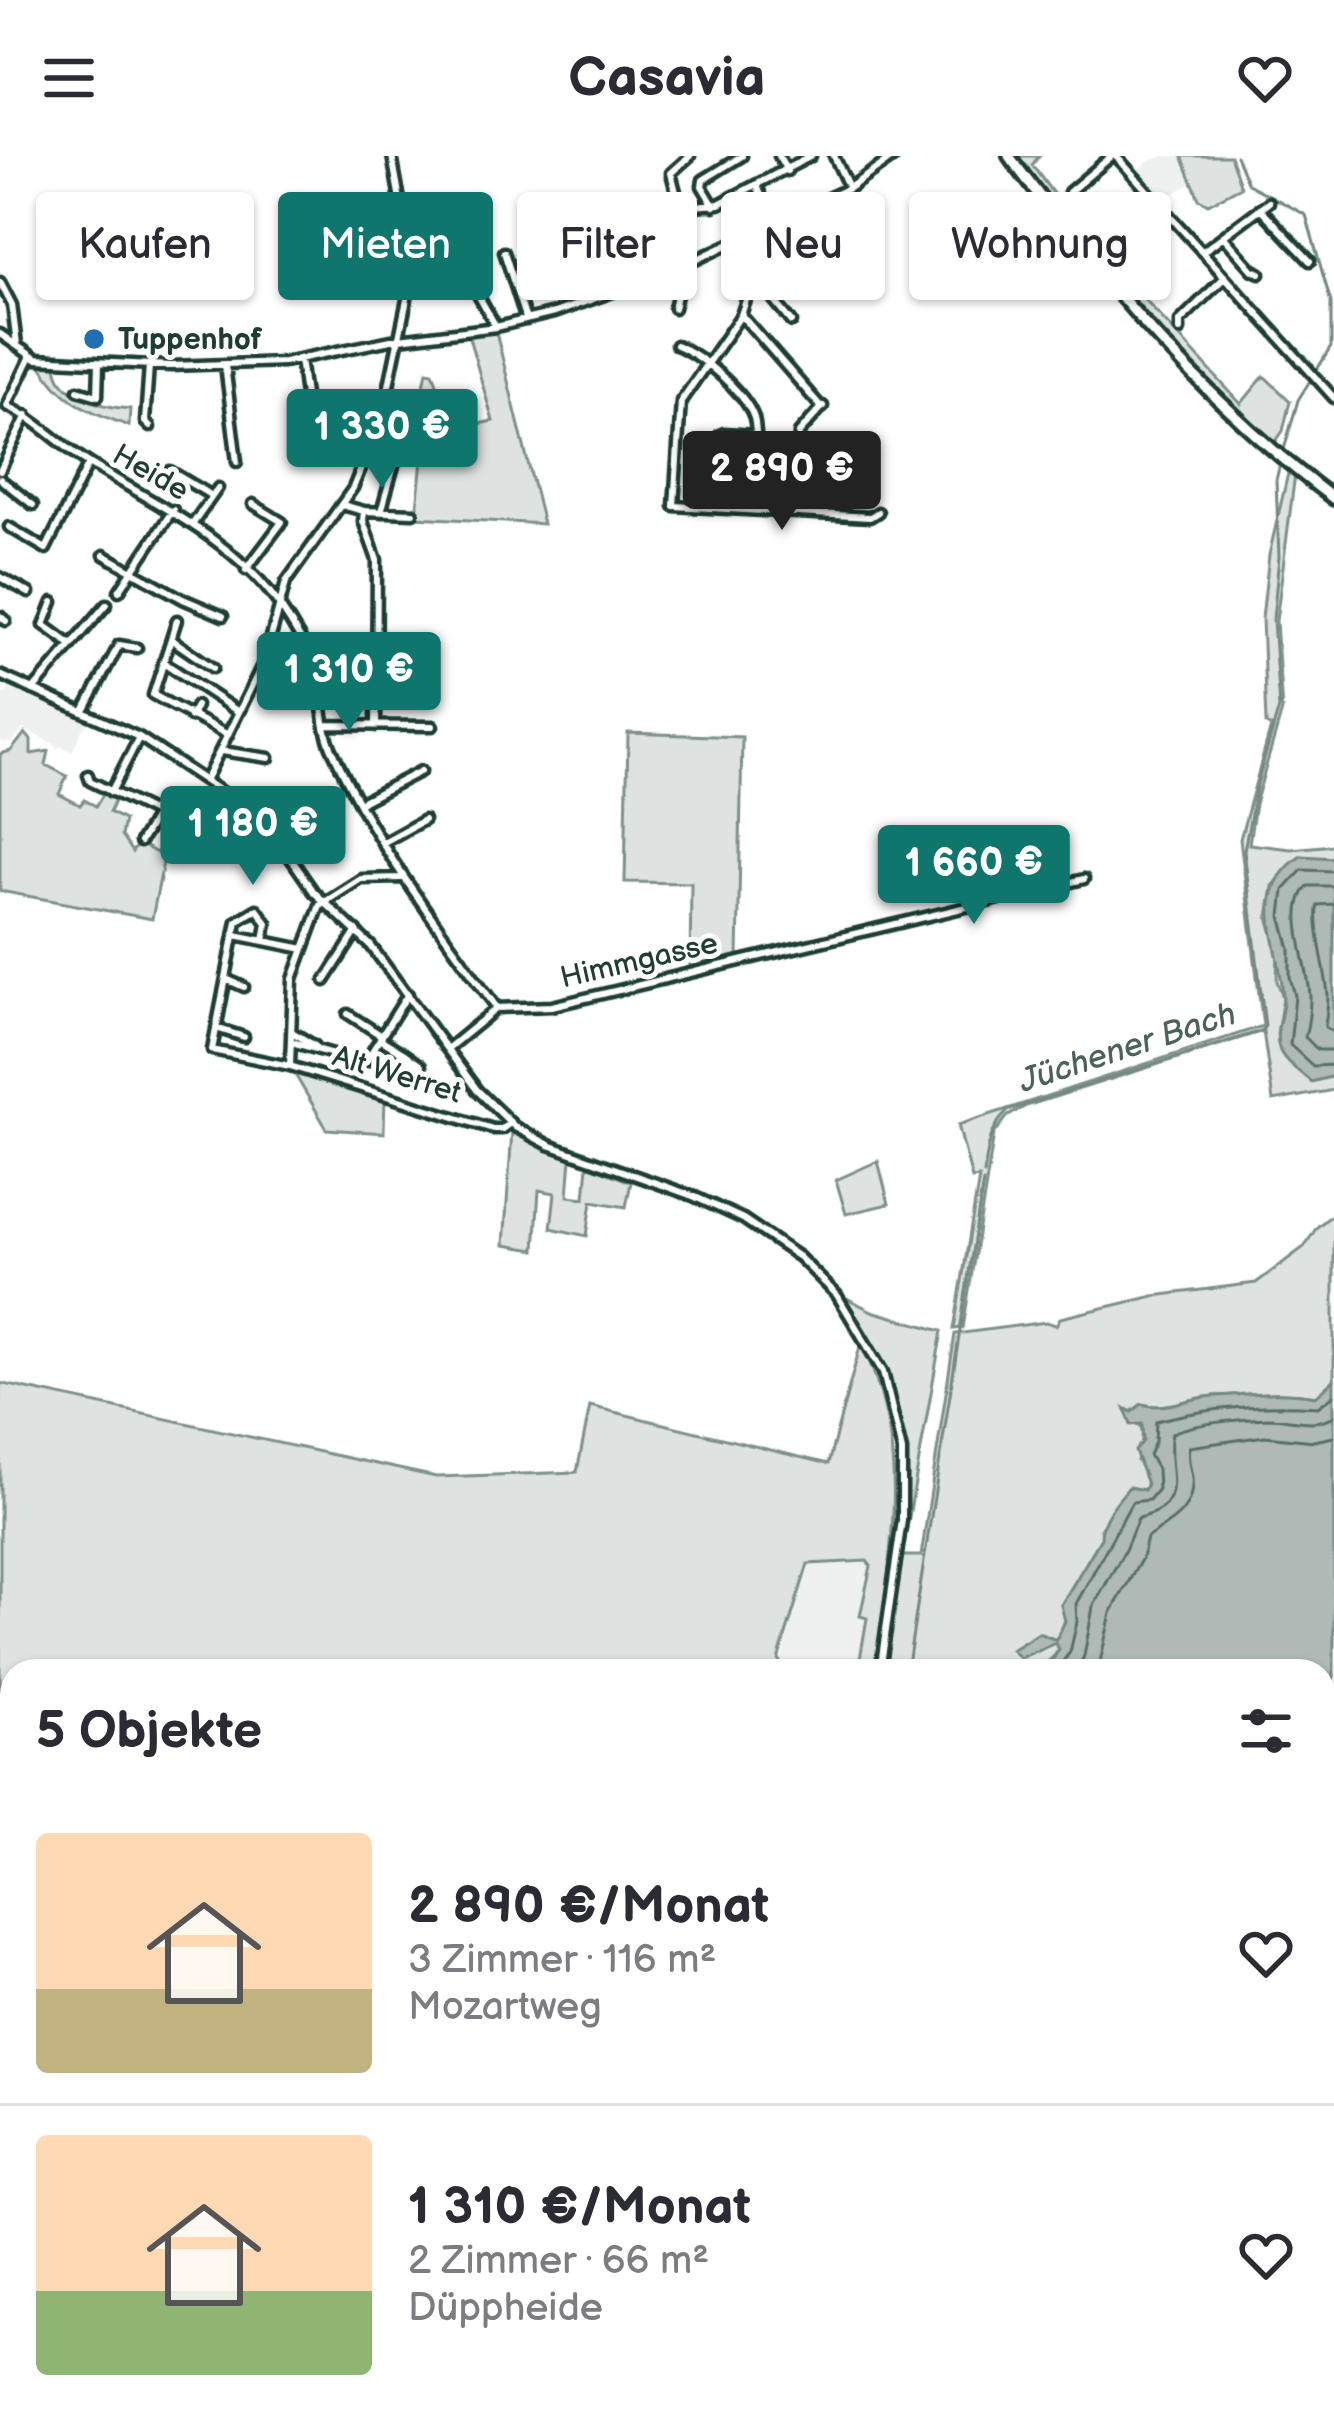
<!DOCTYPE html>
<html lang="de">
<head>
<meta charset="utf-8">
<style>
  body { margin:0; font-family:"Balsamiq Sans",sans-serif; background:#f2f2f3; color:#2b2b33; height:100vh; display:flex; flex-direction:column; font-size:45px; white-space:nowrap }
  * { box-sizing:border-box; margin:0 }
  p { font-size:39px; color:#7c7c81 }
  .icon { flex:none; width:66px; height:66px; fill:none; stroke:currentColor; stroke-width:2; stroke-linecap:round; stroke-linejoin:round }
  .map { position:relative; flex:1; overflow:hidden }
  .panel { position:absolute; left:0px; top:1503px; width:1335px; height:768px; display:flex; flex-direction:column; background:#fff; border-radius:36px 36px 0 0; box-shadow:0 3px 9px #0004 }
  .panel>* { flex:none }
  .top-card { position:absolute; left:36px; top:36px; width:1263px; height:108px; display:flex; gap:24px }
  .price { position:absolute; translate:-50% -102px; padding:0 27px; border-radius:12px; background:#0f766e; color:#fff; font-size:39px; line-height:78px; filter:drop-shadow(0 3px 6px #0008) }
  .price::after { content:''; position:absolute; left:50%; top:72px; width:36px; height:27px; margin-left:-18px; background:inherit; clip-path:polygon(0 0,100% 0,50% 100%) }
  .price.selected { background:#222; color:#fff }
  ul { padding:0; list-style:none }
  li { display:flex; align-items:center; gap:36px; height:300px; padding:0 36px }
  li+li { border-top:3px solid #e1e1e2 }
  li span { display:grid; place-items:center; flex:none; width:336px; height:240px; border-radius:12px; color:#555 }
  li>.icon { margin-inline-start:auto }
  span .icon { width:144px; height:144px; fill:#fffc; stroke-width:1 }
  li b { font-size:51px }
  h2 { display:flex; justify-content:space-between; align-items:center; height:144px; padding:0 36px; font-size:51px }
  .pill { padding:0 42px; border-radius:12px; background:#fff; box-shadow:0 3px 9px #0004; font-size:42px; line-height:108px }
  .pill.selected { background:#0f766e; color:#fff }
  header { display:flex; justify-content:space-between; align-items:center; height:156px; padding:0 36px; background:#fff; font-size:54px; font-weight:700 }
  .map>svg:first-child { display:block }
</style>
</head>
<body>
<header><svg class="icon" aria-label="menu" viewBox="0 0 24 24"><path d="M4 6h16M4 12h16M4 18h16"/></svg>Casavia<svg class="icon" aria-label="heart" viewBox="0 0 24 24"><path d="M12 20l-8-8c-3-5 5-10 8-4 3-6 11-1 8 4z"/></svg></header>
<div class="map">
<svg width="1334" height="2271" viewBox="0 0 1334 2271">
  <rect width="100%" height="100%" fill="#fff"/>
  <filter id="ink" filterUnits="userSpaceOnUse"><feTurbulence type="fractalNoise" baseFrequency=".00833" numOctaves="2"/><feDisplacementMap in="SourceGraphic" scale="24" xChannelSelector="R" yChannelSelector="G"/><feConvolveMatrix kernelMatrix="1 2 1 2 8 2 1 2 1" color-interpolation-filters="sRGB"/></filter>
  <g filter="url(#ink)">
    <path fill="#eef1f0" d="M1164 0H1182L1192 27 1160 45 1136 16 1149 5Z
      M11 528 79 561 81 558 93 563 82 574 72 596 60 590 56 593V589L23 573 12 587 0 585V537L6 538Z
      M867 1405 871 1410 860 1459 867 1461 868 1471 858 1515H796L780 1509 807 1408Z"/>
    <path fill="#dee3e2" stroke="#7e908b" stroke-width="3" d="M1018 0H1039L1032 9 1073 65 1241 248 1264 220 1290 245 1283 275 1274 288C1180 198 1092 102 1018 0Z
      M1182 0H1230L1241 31 1208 48 1199 43Z
      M495 172 543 368 416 361 424 285 435 286 427 257 419 254 427 215 433 216 453 273 493 265 468 178Z
      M39 207H56C56 240 103 251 130 253L129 270C88 254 64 248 39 207Z
      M1289 313 1295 318 1276 465 1282 555 1255 648 1249 688 1291 693 1334 689 1333 703 1301 700 1273 730 1270 749 1268 761 1278 795 1277 825 1283 841 1277 878 1305 921 1334 920V934L1273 945 1263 875 1026 950 1007 961 994 978 963 1172 954 1173 979 1022 972 1023 958 969 1263 870 1240 683 1271 571 1266 568 1262 462 1269 399Z
      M25 577 31 584V598L49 595 46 609 67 620 59 638 80 649 84 644 96 650 105 635 116 641 109 656 124 664 121 680 132 696 138 687 157 697 168 681 152 763 0 735V598L11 595Z
      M628 577 742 581 738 804 690 813 691 727 625 726Z
      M290 910 385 940 384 977 327 973Z
      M512 975 571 1002 568 1040 585 1042 588 1009 631 1026 626 1051 592 1045 587 1080 551 1072 555 1037 539 1034 535 1094 504 1089Z
      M878 1005 889 1048 846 1058 836 1024Z
      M1334 1057V1224L1317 1240C1280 1234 1252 1239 1215 1240 1191 1241 1167 1255 1142 1248L1131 1256C1147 1272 1143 1284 1137 1305 1144 1314 1150 1322 1144 1334L1129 1332 1101 1372 1102 1381 1061 1449 1065 1457C1065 1478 1054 1486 1037 1496L1054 1486 1059 1493C1048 1512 1020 1522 1000 1509L977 1515H882C905 1372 934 1269 841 1139L872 1155 942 1175 902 1400H921L955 1178 1046 1166 1056 1169 1060 1162 1154 1140 1256 1127 1304 1091 1317 1071Z
      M861 1187C896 1258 898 1329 889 1406L893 1414 877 1515H858L867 1462 860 1460 871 1410 867 1405 808 1408 779 1501 780 1509 796 1515H12V1589L0 1588V1227L436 1321 577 1316 590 1250 828 1308Z
      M9 1793 12 1931 0 1933V1795Z
      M0 2191 12 2195V2259H49L43 2271H12L0 2266Z
      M52 2259H401L387 2264 386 2271H49Z"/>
    <path fill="#afbab7" stroke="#758883" stroke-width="3" d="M1301 700 1334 702V920L1311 926C1301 916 1283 906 1279 892 1274 877 1282 861 1283 846 1284 793 1245 737 1301 700Z
      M1334 1224V1521L1323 1547V1515H1028L1053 1503 1059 1493 1055 1487 1020 1502 1011 1494 1039 1477 1056 1484 1065 1465 1061 1449 1101 1382C1101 1363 1117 1345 1129 1331L1144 1334 1147 1328 1135 1295 1143 1285 1142 1268 1131 1269 1125 1252 1132 1256 1142 1248C1166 1255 1190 1241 1215 1240 1252 1238 1280 1234 1316 1240Z
      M0 1608H12V1725L0 1735Z"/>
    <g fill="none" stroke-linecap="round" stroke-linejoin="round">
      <path stroke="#596f68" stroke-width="3" d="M1334 715 1302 714 1284 734 1281 760 1290 793V821L1295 840 1290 889 1313 910 1334 909
        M1334 730H1308C1284 754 1310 810 1310 842 1310 855 1308 869 1305 881L1318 894H1334
        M1334 748 1318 749C1312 765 1327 818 1328 840 1328 850 1326 861 1325 871L1334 876
        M1056 1515 1070 1496 1077 1466 1076 1448 1132 1346 1149 1344 1158 1333 1157 1313 1149 1299 1155 1286 1156 1265C1211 1251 1262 1247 1318 1251L1334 1239
        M1077 1515 1084 1500 1093 1451 1125 1394 1138 1362C1193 1350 1164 1313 1172 1277 1196 1267 1241 1263 1268 1262 1290 1262 1313 1272 1334 1260
        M1098 1515 1111 1457 1142 1402 1147 1382C1170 1366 1195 1356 1192 1321 1190 1310 1187 1301 1189 1291L1265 1280 1314 1285 1334 1281"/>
      <path stroke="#758883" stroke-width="3" d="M1236 0 1248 28 1306 59 1331 147V191L1298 244 1283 297
        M984 1018C988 992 989 972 1009 954L1261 875 1265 870 1244 694 1257 628 1279 552 1273 464 1279 401 1276 324 1280 308
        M907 1515 983 1026
        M0 2193 12 2197"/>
      <path stroke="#afbab7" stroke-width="6" d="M0 1577 12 1578
        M1323 1708 1334 1710"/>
      <defs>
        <path id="minor" d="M779 0 787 15
          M834 0 849 32
          M1116 0 1334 242
          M757 30 773 66
          M1068 43 1069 36 1112 0
          M714 50 702 30 703 24 742 0
          M680 51 671 17 690 0
          M666 52 719 48 811 0
          M1260 52 1310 105
          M404 54 447 84 496 171
          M762 73 765 88 741 159 681 245 674 350 870 361 878 356
          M1223 80 1253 114 1260 117
          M1115 86 1155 43
          M504 96 526 164
          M1202 96 1269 46
          M672 115 678 135 674 152
          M755 121 792 166
          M0 126 12 149 17 189
          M742 160 822 252
          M1180 174V165L1225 121
          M0 178 36 203 171 210 284 206 391 184 496 171 554 157 672 115 849 32 895 0
          M676 189C700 198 752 241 755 267 759 294 752 326 751 353
          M30 202 7 250C38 264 60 289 89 307 153 347 233 383 278 447 289 463 313 501 317 519 323 543 321 568 331 591 373 686 436 768 497 852
          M300 203 312 290 309 297
          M149 209 145 266 150 271
          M225 209 237 306
          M78 234 98 240 99 207
          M719 280 724 277 755 279
          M797 308 848 314
          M0 315 27 259
          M170 315 212 340
          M0 323 33 349
          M342 349 364 355 413 357
          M364 355 363 365 377 404 376 570
          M381 356 397 299
          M794 357 799 277 823 250
          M192 369 218 332
          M9 371 46 393 89 307
          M104 399 183 443 223 460
          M246 414 282 366 253 348
          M0 421 29 437
          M119 435 173 354
          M53 446 44 469 70 488
          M0 460 6 465
          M177 464 153 539 228 579
          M171 483 213 512
          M163 506 237 555
          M0 519 139 581 265 665 314 736 371 790 477 934 515 971 549 989 693 1040 743 1063 799 1101 837 1139 883 1216 902 1295V1364L880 1515
          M33 534 107 448
          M84 555 119 489 137 492
          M190 561 196 550
          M325 569 433 570
          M222 595 269 602
          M88 619 90 625 170 664
          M206 623 265 503 286 426 353 332 383 258 410 129 407 82 392 0
          M111 636 139 581
          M361 646 421 615
          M265 665 292 652
          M140 686 157 658
          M382 687 424 664
          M402 722 361 723 320 749 293 823 290 910 493 973H502L510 967
          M235 779 304 793
          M264 785 267 767 257 753 237 765 212 894 290 910
          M226 823 244 831
          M325 825 357 775
          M348 858 382 880
          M216 872 244 881
          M292 876 315 890
          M380 883 403 897 417 917H421V910L403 897
          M292 886 333 898
          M447 893 497 852 552 850 1084 723
          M366 905 408 838
          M1323 1963 1334 1966
          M1323 2149 1334 2126
          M767 2259 782 2271
          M0 2268 7 2271
          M1060 2271 1122 2264 1194 2271
          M1259 2271 1266 2259"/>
        <path id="major" d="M1009 0C1104 127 1206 247 1334 343
          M0 1590 12 1591
          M1323 1721 1334 1724"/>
        <path id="highway" d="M0 1938 12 1936
          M0 1946 12 1944
          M1323 2073 1334 2076
          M1323 2080 1334 2084"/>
      </defs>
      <use href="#minor" stroke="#1f3d34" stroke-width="15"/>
      <use href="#major" stroke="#1f3d34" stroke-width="18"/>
      <use href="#highway" stroke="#1f3d34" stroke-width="20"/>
      <use href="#minor" stroke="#fff" stroke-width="6"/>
      <use href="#major" stroke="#fff" stroke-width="9"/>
      <use href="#highway" stroke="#fff" stroke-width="10"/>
    </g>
  </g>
  <circle fill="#1f6fb2" stroke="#fff" stroke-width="4.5" cx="94" cy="183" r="12"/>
  <g text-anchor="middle" stroke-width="10" stroke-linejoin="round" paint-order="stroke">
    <g font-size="30" font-weight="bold" fill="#1f3d34" stroke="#fff" text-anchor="start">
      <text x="118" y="193">Tuppenhof</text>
    </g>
    <g font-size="30" fill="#1f3d34" stroke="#fff">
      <text transform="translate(151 316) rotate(30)" y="10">Heide</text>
      <text transform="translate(639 804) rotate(-13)" y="10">Himmgasse</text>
      <text transform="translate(397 918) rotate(17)" y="10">Alt Werret</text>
    </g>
    <g font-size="33" font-style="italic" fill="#4a625b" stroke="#fff">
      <text transform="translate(1127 890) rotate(-18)" y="12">Jüchener Bach</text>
    </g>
  </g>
</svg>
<b class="price" style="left:382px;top:335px">1 330 €</b>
<b class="price selected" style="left:782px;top:377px">2 890 €</b>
<b class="price" style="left:349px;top:578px">1 310 €</b>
<b class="price" style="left:253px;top:732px">1 180 €</b>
<b class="price" style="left:974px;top:771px">1 660 €</b>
<div class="top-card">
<a class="pill">Kaufen</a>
<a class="pill selected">Mieten</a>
<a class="pill">Filter</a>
<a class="pill">Neu</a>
<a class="pill">Wohnung</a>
</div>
<section class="panel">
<h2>5 Objekte<svg class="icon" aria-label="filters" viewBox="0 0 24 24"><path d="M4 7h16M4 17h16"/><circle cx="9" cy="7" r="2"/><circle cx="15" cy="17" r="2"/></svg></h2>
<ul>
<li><span style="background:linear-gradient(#ffd9b3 65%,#c2b280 0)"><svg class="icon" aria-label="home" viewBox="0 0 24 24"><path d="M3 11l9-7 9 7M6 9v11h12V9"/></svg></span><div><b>2 890 €/Monat</b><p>3 Zimmer · 116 m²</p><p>Mozartweg</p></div><svg class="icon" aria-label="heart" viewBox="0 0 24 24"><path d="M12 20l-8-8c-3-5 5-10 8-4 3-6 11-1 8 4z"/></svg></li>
<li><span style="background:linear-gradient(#ffd9b3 65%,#8fb573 0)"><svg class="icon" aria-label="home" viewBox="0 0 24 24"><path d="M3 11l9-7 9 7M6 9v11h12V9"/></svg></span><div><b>1 310 €/Monat</b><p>2 Zimmer · 66 m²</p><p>Düppheide</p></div><svg class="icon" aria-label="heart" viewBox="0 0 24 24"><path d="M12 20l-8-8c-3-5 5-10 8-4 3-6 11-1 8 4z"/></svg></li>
</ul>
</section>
</div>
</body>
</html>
